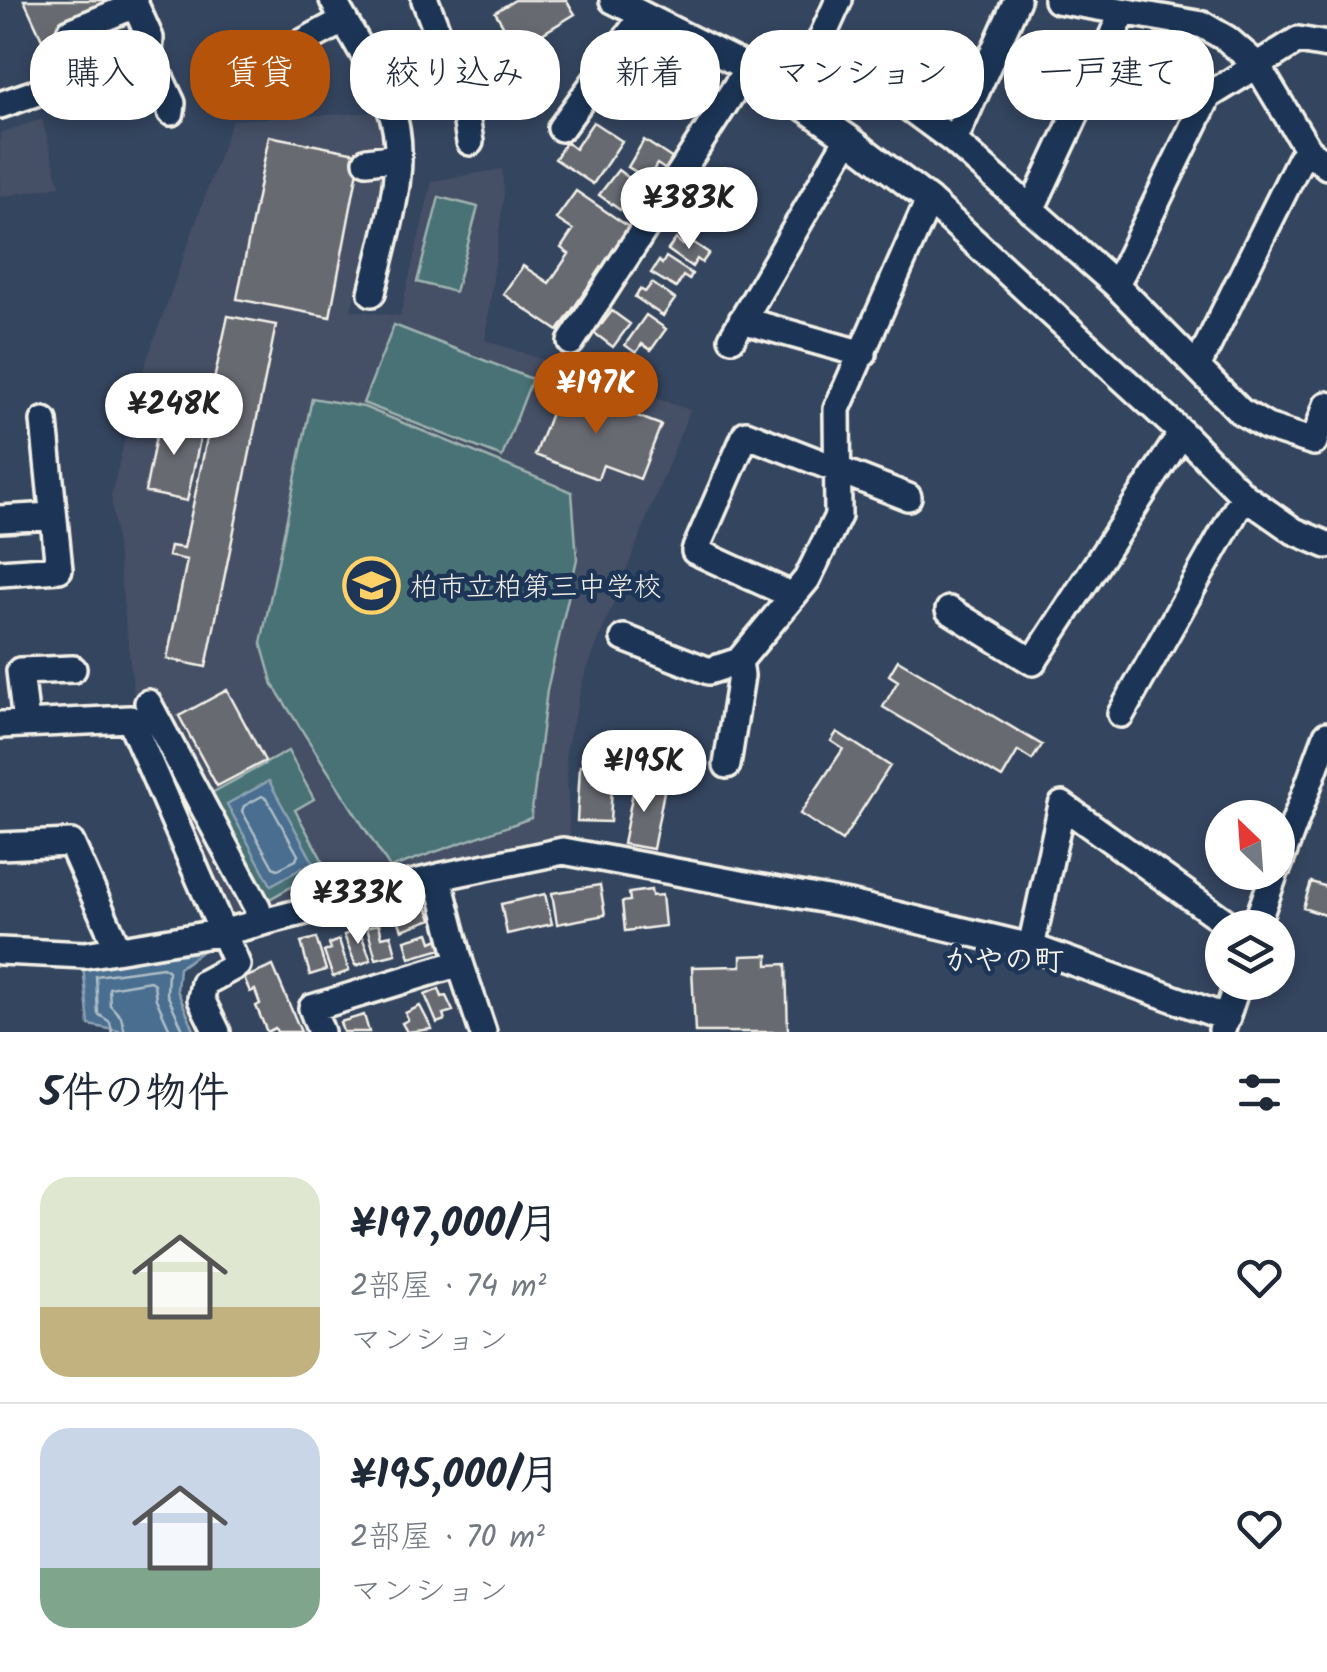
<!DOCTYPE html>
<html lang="ja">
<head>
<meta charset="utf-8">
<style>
  body { margin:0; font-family:Kalam,"Klee One",sans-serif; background:#f2f2f3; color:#1f2937; height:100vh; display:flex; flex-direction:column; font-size:38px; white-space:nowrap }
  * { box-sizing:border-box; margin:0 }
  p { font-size:32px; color:#747a83 }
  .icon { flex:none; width:55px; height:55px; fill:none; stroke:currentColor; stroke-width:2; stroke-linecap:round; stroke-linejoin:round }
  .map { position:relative; height:1032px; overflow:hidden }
  .sheet { display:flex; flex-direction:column; background:#fff; flex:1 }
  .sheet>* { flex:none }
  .banner { position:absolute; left:30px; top:30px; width:1268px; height:90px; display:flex; gap:20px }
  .needle { width:65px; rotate:335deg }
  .controls { position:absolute; left:1205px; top:800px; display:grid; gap:20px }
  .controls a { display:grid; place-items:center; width:90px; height:90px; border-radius:50%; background:#fff; box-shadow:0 5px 15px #0003; font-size:50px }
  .price { position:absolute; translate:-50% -85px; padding:0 22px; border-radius:35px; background:#fff; color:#222; font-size:32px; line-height:65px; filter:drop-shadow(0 2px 5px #0008) }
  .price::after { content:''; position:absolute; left:50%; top:60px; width:30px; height:22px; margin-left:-15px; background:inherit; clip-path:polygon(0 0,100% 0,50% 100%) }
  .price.on { background:#b45309; color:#fff }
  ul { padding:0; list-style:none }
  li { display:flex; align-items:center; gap:30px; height:250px; padding:0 40px }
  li+li { border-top:2px solid #e0e1e3 }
  li span { display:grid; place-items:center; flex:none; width:280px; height:200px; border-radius:30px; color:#555 }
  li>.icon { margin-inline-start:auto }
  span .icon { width:120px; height:120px; fill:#fffc; stroke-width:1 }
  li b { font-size:42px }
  h2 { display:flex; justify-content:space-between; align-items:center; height:120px; padding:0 40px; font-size:42px }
  .pill { padding:0 35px; border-radius:40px; background:#fff; box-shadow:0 5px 15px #0003; font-size:35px; line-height:90px }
  .pill.on { background:#b45309; color:#fff }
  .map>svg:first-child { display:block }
</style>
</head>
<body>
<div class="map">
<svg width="1327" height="1032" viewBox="0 0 1327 1032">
  <rect width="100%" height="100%" fill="#34455f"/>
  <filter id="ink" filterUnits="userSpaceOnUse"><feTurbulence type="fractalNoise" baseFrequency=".01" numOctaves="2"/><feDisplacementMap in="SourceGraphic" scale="20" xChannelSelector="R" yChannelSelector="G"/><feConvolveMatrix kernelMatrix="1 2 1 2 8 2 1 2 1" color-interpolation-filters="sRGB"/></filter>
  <g filter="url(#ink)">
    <path fill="#445065" d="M379 112 388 174 351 310 400 316 432 181 502 169 504 194 485 340 690 410 584 677 566 751 570 843 233 920 135 705 111 496 139 382 232 120Z
      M42 119 60 186 0 197V133Z"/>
    <path fill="#4a7276" stroke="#9fb2af" stroke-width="2.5" d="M439 197 478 207 455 292 417 282Z
      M394 325 532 379 502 457 363 403Z
      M312 398 364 407 572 492 577 559 547 690 531 818 390 868 273 685 261 643Z
      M288 751 314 799 295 810 326 867 266 901 208 795Z"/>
    <path fill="#486e90" stroke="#8da2b3" stroke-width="2.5" d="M269 781 313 862 271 885 227 804Z
      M201 952 179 968 177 990 195 1032H124L89 1025 83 966Z"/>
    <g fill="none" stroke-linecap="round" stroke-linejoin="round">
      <path stroke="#afbdc5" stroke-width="2.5" d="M262 796 267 799 298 855 296 860 278 869 273 867 242 811 244 806Z
        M112 1032 110 1022 98 1014 96 976 163 967 168 971 167 994 184 1032
        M125 1032 121 1017 110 1005 109 988 150 981 154 984 156 999 171 1032"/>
    </g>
    <path fill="#686a72" stroke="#f4f1e8" stroke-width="2.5" d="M24 0H114L116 3 42 39Z
      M515 0H566L575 14 517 49 495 12Z
      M593 122 622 141 593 184 555 159 566 142 575 149Z
      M269 136 361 154 330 317 237 299Z
      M644 140 673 159 666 170 657 164 648 179 628 167Z
      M618 170 647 191 642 198 633 193 620 210 599 195Z
      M576 191 629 227 558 331 503 294 523 266 549 283 569 254 561 248 573 230 556 219Z
      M676 239 683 245 688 239 709 253 702 263 697 259 692 267 668 250Z
      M666 257 692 274 689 280 683 276 676 288 651 273 659 261 662 264Z
      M652 283 675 299 663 316 635 297 640 289 645 292Z
      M612 311 630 324 613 347 589 329 596 320 602 324Z
      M646 315 666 329 651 350 642 344 636 353 625 345Z
      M228 316 276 325 206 667 167 659 187 560 168 556 170 546 184 548 214 405 196 401 199 387 212 389Z
      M561 387 661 425 640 479 603 465 598 479 535 455Z
      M160 416 203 425 187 501 145 492Z
      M898 660 1042 745 1032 760 1018 751 1002 778 883 707 898 681 889 675Z
      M227 690 265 761 217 786 179 716Z
      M837 732 890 766 842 841 800 814 843 749 831 741Z
      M580 766 613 768 610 822 577 821Z
      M635 781 665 786 653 849 623 844Z
      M1311 882 1327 887V916L1303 908Z
      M600 885 605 915 557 924 552 893Z
      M651 890 652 896 662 895 665 926 625 931 622 902 630 901 629 893Z
      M545 894 552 924 507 934 501 904Z
      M414 905 416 911 427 907 432 919 402 930 395 912Z
      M379 924 382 937 391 935 396 954 376 959 367 927Z
      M359 929 371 960 356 966 344 935Z
      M429 933 432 942 439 939 442 949 410 958 405 940Z
      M316 938 326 970 310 975 301 942Z
      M339 940 349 971 333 977 324 952 331 949 329 944Z
      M768 955V965L786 964 788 1032H695L692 967 741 966V956Z
      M273 966 301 1032H277L275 1028 267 1032 256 1006 260 1004 255 990 250 992 244 978Z
      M439 989 442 997 446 996 453 1011 443 1014 445 1020 437 1023 425 995Z
      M420 1006 432 1029 407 1032 402 1023 408 1020 405 1013Z
      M364 1015 369 1032H343L340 1022Z"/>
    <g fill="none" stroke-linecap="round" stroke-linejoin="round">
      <defs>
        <path id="minor" d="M333 0C352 36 377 72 391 110 411 163 384 239 372 293
          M425 0 463 98 470 142
          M613 0 748 68 848 138 929 200 1182 433 1244 496 1294 531 1327 545
          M839 0 820 42 954 141 1116 285 1240 411 1267 427 1314 442 1327 405
          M1057 0 1203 25 1227 39 1257 65 1308 150 1327 166
          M296 46 344 20
          M149 54 172 103 171 112
          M88 75 70 32 135 5
          M0 105 149 54 150 38 133 0
          M561 128 642 17
          M954 141 1017 0
          M367 161 398 157
          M1031 210 1123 13
          M1116 285 1208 96 1298 40 1327 45
          M742 320 863 354
          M732 338 848 138
          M571 342 748 68
          M1198 365 1300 159 1308 150
          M0 519 53 516
          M0 573 59 569 44 421
          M793 596 695 551 746 434 908 497
          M949 610 1033 662 1182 433
          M624 638 709 671 739 661 807 579 838 516 837 409 929 200
          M148 703 257 907 259 922
          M1121 714 1244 496
          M26 723 20 671 73 669
          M0 725 130 719 237 965 204 983 201 999 217 1032
          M727 765 741 676 739 661
          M0 846 71 843 118 949
          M1278 867 1327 735
          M438 877 460 963 483 1032
          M1255 928 1275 872
          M1031 947 1062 805 1234 928
          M0 951 85 955 224 932 438 877 563 851 854 905 1031 947 1227 1018
          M1222 1030 1238 982
          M321 1032 312 1008 460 963"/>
      </defs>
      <use href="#minor" stroke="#f4f1e8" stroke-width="32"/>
      <use href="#minor" stroke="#1d3557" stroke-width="25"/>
    </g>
  </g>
  <defs>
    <symbol id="school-ring" viewBox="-11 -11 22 22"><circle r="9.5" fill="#1d3557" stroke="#ffd166" stroke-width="1.5"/><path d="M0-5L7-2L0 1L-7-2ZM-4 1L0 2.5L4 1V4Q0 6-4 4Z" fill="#ffd166"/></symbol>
  </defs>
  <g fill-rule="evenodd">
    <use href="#school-ring" x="340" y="554" width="63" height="63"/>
  </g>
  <g text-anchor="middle" stroke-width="9" stroke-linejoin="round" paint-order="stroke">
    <g font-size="28" fill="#f4f1e8" stroke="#1d3557" text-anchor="start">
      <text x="410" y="596">柏市立柏第三中学校</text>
    </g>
    <g font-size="30" font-weight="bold" fill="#f4f1e8" stroke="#1d3557">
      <text x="1004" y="970">かやの町</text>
    </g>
  </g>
</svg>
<div class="controls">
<a><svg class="needle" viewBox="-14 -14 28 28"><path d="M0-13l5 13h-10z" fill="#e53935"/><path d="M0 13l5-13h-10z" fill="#747a83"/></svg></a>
<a><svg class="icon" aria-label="layers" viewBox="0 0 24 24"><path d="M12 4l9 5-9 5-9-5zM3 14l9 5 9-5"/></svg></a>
</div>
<b class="price" style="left:689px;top:252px">¥383K</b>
<b class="price on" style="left:596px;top:437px">¥197K</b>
<b class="price" style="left:174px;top:458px">¥248K</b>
<b class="price" style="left:644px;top:815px">¥195K</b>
<b class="price" style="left:358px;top:947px">¥333K</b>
<div class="banner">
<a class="pill">購入</a>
<a class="pill on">賃貸</a>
<a class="pill">絞り込み</a>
<a class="pill">新着</a>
<a class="pill">マンション</a>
<a class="pill">一戸建て</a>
</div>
</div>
<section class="sheet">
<h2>5件の物件<svg class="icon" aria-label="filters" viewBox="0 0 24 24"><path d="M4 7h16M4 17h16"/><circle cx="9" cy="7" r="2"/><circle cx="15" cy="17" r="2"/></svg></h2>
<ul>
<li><span style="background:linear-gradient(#dfe7d0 65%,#c2b280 0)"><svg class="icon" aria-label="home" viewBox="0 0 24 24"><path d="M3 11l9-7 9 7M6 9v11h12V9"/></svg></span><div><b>¥197,000/月</b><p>2部屋 · 74 m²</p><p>マンション</p></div><svg class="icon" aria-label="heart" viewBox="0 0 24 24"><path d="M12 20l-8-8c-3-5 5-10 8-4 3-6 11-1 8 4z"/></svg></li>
<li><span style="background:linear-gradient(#c9d6e8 70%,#7fa58c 0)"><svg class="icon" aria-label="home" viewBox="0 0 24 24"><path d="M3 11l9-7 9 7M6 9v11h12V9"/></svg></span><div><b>¥195,000/月</b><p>2部屋 · 70 m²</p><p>マンション</p></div><svg class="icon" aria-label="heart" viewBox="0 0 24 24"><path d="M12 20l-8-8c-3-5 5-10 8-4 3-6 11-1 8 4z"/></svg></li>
</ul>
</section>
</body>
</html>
